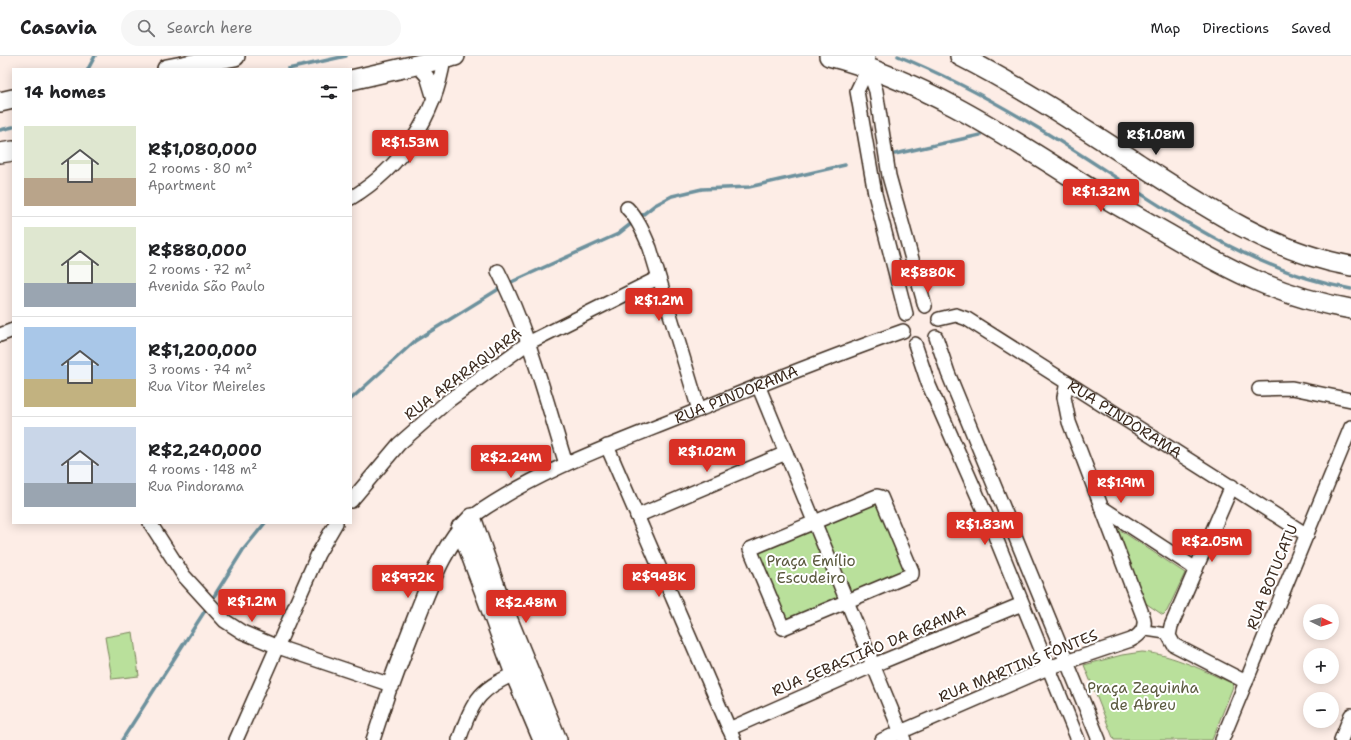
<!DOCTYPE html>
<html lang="en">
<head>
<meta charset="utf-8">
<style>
  body { margin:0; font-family:"Shantell Sans",sans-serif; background:#f6f6f6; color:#202124; height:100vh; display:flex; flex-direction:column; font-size:15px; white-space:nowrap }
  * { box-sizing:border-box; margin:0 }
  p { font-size:13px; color:#757577 }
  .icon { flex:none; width:22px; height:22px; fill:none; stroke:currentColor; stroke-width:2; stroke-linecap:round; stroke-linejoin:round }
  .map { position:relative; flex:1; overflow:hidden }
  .drawer { position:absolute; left:12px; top:12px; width:340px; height:456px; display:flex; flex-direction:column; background:#fff; border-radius:0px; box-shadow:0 2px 10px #0003 }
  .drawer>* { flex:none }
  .needle { width:26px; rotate:95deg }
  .buttons { position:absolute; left:1303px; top:548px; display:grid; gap:8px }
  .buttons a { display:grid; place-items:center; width:36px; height:36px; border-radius:50%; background:#fff; box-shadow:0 2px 10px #0003; font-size:20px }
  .price { position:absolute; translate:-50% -34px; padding:0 9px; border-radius:4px; background:#d93025; color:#fff; font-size:13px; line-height:26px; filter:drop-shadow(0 1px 2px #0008) }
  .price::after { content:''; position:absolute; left:50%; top:24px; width:12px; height:9px; margin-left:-6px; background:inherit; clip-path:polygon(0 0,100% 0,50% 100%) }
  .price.selected { background:#222; color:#fff }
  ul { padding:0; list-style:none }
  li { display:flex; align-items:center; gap:12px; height:100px; padding:0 12px }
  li+li { border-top:1px solid #e0e0e0 }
  li span { display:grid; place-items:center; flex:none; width:112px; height:80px; border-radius:0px; color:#555 }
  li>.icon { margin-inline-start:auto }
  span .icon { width:48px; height:48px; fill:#fffc; stroke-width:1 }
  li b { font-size:17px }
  h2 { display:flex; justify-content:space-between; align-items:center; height:48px; padding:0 12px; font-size:17px }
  header { display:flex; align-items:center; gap:24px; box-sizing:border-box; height:56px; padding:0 20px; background:#fff; border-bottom:1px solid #e0e0e0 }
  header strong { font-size:19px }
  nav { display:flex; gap:22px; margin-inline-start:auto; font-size:14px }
  .search { width:280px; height:36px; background:#f6f6f6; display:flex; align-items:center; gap:10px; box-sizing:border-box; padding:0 14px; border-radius:22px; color:#757577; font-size:15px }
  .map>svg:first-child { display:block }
</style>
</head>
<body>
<header>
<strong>Casavia</strong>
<div class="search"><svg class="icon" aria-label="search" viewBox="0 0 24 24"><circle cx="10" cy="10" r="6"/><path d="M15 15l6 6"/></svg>Search here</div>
<nav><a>Map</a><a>Directions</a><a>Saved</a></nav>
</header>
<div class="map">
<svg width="1351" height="684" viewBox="0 0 1351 684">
  <rect width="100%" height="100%" fill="#fdede6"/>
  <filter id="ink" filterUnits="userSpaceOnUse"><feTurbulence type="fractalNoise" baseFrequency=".025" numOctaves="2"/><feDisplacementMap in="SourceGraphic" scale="8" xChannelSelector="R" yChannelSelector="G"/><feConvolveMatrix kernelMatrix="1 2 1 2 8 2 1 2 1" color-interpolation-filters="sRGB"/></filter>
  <g filter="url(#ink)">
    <path fill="#b9e09b" stroke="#7a855c" d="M878 446 908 515 787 565 756 494Z
      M1117 472 1185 517 1167 555 1163 559 1141 544Z
      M133 576 139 620 112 623 105 581Z
      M1142 596C1174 598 1205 616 1234 628L1212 684H1114L1084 609 1122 599Z"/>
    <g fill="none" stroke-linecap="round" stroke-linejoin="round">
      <path stroke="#6d919d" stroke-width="3.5" d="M898 0C945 19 990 43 1033 69 1135 129 1232 212 1351 233
        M88 13 95 0
        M288 13 346 0
        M0 74 13 71
        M895 98 980 79
        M507 228 618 178 655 149 672 140 702 133 749 131 845 109
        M351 343 415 285 502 231
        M211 545 243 494 265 467
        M122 684 208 550"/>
      <defs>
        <path id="pedestrian" d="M1143 574 1169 578"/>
        <g id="minor">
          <path d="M868 0V12L876 35 889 120 925 250"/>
          <path d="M417 9 427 20 434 43"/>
          <path d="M868 12 857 35 875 138 906 258"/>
          <path d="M351 142C402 111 435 61 444 3"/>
          <path d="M627 152C638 163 644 178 650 192L699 354"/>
          <path d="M498 215C529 276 546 344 566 408"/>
          <path id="s1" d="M939 263 956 259 967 263 1307 479"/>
          <path d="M0 279 13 274"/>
          <path d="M936 281 948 317 1099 684"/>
          <path d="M915 288 928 327 993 475 1078 684"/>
          <path d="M758 329 904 684"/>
          <path d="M1259 333 1292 332 1351 344"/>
          <path d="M607 390 734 684"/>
          <path d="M1232 430 1171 570 1169 580 1174 589 1246 626"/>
          <path d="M877 440 881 441 912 515V518L783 572 750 493Z"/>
          <path d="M351 445 399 388 448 345 528 287 658 222"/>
          <path d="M1101 451 1196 513"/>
          <path d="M637 460 786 397"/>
          <path id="s2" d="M472 461C534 417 606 391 676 363 752 332 827 302 903 275"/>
          <path d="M150 467 184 520 225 565 242 576 278 591 391 629 373 684"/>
          <path d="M729 673 874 609 1022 548"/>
          <path d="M236 684 318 498 336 467"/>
          <path d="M459 684C474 641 480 632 523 614"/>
          <path d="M882 684 1048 612 1131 584C1141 579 1147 571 1143 560L1069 366 1064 341 1067 326"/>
          <path d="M1222 684 1351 371"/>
          <path d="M1341 684 1351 659"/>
        </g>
        <path id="tertiary" d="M460 472 514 618 542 684
          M391 629C399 606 408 583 417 560 431 525 444 488 472 461L500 542 558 684"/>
        <path id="secondary" d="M829 0C927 25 1013 84 1097 137 1120 151 1144 164 1168 178 1229 214 1280 241 1351 253
          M960 0C1021 31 1079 69 1136 106 1202 149 1272 196 1351 210
          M167 13 235 0
          M351 24 455 0
          M0 46 13 43
          M0 97 13 95"/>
      </defs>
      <use href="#pedestrian" stroke="#3b2a1e" stroke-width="13"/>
      <use href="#minor" stroke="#3b2a1e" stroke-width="16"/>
      <use href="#tertiary" stroke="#3b2a1e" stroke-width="20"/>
      <use href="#secondary" stroke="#3b2a1e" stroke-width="22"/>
      <use href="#pedestrian" stroke="#fff" stroke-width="10"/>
      <use href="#minor" stroke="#fff" stroke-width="13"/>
      <use href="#tertiary" stroke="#fff" stroke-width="17"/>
      <use href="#secondary" stroke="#fff" stroke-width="19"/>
    </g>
  </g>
  <g text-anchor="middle" stroke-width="4" stroke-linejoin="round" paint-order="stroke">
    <g font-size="15" fill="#3b2a1e" stroke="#fff">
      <text transform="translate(463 318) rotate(-37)" y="5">RUA ARARAQUARA</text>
      <text dy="5" stroke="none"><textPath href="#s2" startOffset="292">RUA PINDORAMA</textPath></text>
      <text dy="5" stroke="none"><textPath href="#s1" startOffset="216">RUA PINDORAMA</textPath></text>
      <text transform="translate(1272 521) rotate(-68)" y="5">RUA BOTUCATU</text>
      <text transform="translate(869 595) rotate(-23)" y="5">RUA SEBASTIÃO DA GRAMA</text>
      <text transform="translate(1018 610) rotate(-22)" y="5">RUA MARTINS FONTES</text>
    </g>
    <g font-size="15" fill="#5a583d" stroke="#fff">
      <text x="811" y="510">Praça Emílio<tspan x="811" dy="17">Escudeiro</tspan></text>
      <text x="1143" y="637">Praça Zequinha<tspan x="1143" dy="17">de Abreu</tspan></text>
    </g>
  </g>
</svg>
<div class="buttons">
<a><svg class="needle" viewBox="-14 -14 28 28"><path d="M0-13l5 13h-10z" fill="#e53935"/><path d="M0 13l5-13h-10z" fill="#757577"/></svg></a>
<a>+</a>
<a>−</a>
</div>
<b class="price selected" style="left:1156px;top:100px">R$1.08M</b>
<b class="price" style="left:410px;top:108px">R$1.53M</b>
<b class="price" style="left:1101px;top:157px">R$1.32M</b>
<b class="price" style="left:928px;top:238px">R$880K</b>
<b class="price" style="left:659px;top:266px">R$1.2M</b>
<b class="price" style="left:707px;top:417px">R$1.02M</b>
<b class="price" style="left:511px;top:423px">R$2.24M</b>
<b class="price" style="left:1121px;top:448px">R$1.9M</b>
<b class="price" style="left:985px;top:490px">R$1.83M</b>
<b class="price" style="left:1212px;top:507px">R$2.05M</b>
<b class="price" style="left:659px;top:542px">R$948K</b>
<b class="price" style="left:408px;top:543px">R$972K</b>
<b class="price" style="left:252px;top:567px">R$1.2M</b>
<b class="price" style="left:526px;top:568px">R$2.48M</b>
<section class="drawer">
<h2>14 homes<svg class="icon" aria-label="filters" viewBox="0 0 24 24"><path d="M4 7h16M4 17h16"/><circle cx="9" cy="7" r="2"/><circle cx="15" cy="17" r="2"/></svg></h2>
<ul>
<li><span style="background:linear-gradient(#dfe7d0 65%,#b9a48a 0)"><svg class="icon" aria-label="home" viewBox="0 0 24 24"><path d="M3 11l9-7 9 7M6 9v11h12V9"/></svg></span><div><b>R$1,080,000</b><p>2 rooms · 80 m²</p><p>Apartment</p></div></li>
<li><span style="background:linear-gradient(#dfe7d0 70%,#9aa5b1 0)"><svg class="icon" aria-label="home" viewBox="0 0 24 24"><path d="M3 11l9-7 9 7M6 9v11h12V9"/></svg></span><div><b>R$880,000</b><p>2 rooms · 72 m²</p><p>Avenida São Paulo</p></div></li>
<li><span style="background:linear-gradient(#a9c7e8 65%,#c2b280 0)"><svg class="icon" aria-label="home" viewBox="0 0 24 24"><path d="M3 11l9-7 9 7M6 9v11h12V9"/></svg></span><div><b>R$1,200,000</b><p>3 rooms · 74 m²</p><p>Rua Vitor Meireles</p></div></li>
<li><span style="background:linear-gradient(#c9d6e8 70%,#9aa5b1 0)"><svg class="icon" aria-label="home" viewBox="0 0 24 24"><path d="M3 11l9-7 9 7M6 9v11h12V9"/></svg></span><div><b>R$2,240,000</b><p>4 rooms · 148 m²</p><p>Rua Pindorama</p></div></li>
</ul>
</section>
</div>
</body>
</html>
